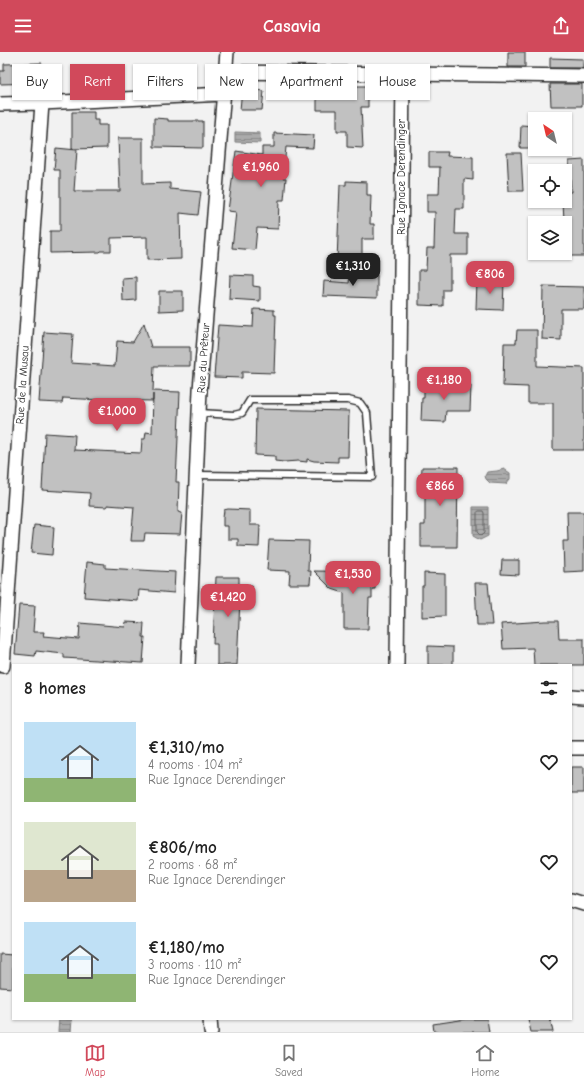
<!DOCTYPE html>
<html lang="en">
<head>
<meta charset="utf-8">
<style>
  body { margin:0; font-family:"Comic Neue",sans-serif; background:#f2f2f2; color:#222; height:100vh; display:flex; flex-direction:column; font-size:15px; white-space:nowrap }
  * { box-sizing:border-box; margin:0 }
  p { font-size:13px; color:#767676 }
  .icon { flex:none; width:22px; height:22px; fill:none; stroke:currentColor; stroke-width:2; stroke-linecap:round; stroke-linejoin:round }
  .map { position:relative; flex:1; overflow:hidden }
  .details { position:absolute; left:12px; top:612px; width:560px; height:356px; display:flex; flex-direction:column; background:#fff; border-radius:0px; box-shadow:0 1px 3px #0004 }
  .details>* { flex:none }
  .hud { position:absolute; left:12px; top:12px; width:560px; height:36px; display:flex; gap:8px }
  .needle { width:26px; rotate:325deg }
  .controls { position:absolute; left:528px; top:60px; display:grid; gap:8px }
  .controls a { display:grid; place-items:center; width:44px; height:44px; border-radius:0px; background:#fff; box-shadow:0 1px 3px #0004; font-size:20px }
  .price { position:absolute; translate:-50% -34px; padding:0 9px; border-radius:8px; background:#d1495b; color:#fff; font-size:13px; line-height:26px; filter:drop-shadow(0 1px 2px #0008) }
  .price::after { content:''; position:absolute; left:50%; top:24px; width:12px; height:9px; margin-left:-6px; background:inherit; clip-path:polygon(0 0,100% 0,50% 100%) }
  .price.active { background:#222; color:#fff }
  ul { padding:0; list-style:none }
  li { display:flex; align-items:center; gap:12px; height:100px; padding:0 12px }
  li span { display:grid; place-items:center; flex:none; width:112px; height:80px; border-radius:0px; color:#555 }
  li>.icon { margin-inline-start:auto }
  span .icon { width:48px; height:48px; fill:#fffc; stroke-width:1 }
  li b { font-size:17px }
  h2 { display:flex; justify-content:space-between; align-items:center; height:48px; padding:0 12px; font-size:17px }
  .chip { padding:0 14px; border-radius:0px; background:#fff; box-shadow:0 1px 3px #0004; font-size:14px; line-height:36px }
  .chip.active { background:#d1495b; color:#fff }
  header { display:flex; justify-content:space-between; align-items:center; height:52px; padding:0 12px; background:#d1495b; color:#fff; font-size:18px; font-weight:600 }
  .tab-bar { display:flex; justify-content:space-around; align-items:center; height:56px; border-top:1px solid #e0e0e0; background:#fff; font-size:11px; color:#767676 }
  .tab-bar a { display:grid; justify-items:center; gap:2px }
  .tab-bar .active { color:#d1495b }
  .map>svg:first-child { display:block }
</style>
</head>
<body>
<header><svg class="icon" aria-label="menu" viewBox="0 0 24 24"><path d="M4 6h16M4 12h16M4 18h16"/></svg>Casavia<svg class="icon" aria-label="share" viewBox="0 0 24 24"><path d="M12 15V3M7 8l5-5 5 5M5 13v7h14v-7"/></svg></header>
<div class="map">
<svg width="584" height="980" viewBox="0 0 584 980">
  <defs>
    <pattern id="water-rules" width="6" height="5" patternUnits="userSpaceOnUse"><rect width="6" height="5" fill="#ababab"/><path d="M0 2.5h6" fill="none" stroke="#8b8b8b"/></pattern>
  </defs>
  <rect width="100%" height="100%" fill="#f2f2f2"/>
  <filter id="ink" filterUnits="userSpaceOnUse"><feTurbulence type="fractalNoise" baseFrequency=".025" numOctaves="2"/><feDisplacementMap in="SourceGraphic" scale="8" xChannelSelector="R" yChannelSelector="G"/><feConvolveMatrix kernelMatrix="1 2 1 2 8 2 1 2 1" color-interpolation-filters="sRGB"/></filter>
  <g filter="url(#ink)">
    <path fill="url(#water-rules)" stroke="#787878" d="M235 80 260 81V91L235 90Z
      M504 417 510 421V427L506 432 490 431 486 427 485 424 487 420 497 419Z
      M473 455H488V484L480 488 473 484Z
      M59 967 72 968 71 980H58Z"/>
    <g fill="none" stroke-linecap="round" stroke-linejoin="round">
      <path stroke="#5e5e5e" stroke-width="1" d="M479 459H483L484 461V481L481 484 477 480V461Z"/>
    </g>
    <path fill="#c1c1c1" stroke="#2b2b2b" d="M508 0H525V15H508Z
      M550 6 583 7V16H550Z
      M42 11V31L0 32V19H4V12Z
      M550 32H582V54H551Z
      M345 34H368V55H361L363 96 347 95V79H337V58H317V37H345Z
      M242 36 264 39 262 58H240Z
      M72 60H94V68H98V73H107V96L72 97Z
      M154 66 168 67V69H203V96L154 95Z
      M521 73 535 74V96H520Z
      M274 81 314 83 313 96 286 95 283 126H286L284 148H279L278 177 257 176 255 198 232 196 236 160 228 159 236 99 262 103V95H274Z
      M118 86H143V132L170 131V137L201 140 198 163 180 161 181 207 147 208V185L111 186V199H101L100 200 50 201V179H60V118H54L56 96 77 98 74 139H120Z
      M429 100H448L447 104 473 105V128L464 127V157H456L455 182H468V203H450V238H443V254L419 253V218H426L427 196H434L435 160H427V142H439L440 115H429Z
      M507 101H521L523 139H509Z
      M584 108V204H565V169H564L563 149H565V140H571L569 109Z
      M346 129 367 130V143H371L370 172H374V187H362V212L337 209 340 133H346Z
      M230 223 253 224V234L260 235V249L229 247Z
      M350 223H377V246L323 244 324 229 349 231Z
      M136 225V248L123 249 122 226Z
      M477 228 504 229 503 258 476 257Z
      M543 234 584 235V257H561V288L542 287Z
      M159 239H183V258L159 259Z
      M254 257 274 258V263H276L274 321 242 320V326L214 325 218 273 253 275Z
      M144 271 151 295H190V314H154L153 339 180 340 176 430H179L178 460 182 461 180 482 145 481 144 489H131L134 455 107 453V455L89 454 90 441 42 438 44 401 45 381 75 383 74 398 141 401 142 387H145L146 380 152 381 153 342V349L103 348 63 346 62 351 39 350 44 280 73 282 71 311 115 314 117 289 133 290Z
      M517 278H537V314L584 316V398H553V351H528V335L503 334 504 291H516Z
      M424 333 471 334 470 359H446L445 370 421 369 422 346H424Z
      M256 357 349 359 348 405H338V410L314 409 307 407V410L298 409 284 410 275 409V404L255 403Z
      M422 415H458L457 495H421V473H425V435H421Z
      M228 457 250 458V473H260L259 495 238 494V487H228V474H223V466L224 458Z
      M567 460H584V519L564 520 563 489H568Z
      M34 473 54 475 52 503 31 501Z
      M269 488 309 489 308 519H311L310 532H289L290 519 267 518Z
      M502 508H519V523L501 522Z
      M87 510 105 512V516L175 520 174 541 139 538 138 549 84 545Z
      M314 519 375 520V537H372V546H369L368 577H344V541L332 537Z
      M424 521 445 522V564L422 565V534H424Z
      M216 525H239V533L252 534 251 547H240L237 613H217V592H213Z
      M475 531H488L492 573H477Z
      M19 553 35 554 33 580H44L43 584 79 587 80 571 125 575 126 570 144 571 143 585H145L143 611 64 606V602L36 599 35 604 15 602Z
      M545 569H558L559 587H584V613H534L533 596 503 597 501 572Z
      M428 594 453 595V613H428Z
      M571 715H584V741H571Z
      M0 902 13 903V936L0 935Z
      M467 967H487L489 980H434L433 972Z
      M528 967H550L553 980H531Z"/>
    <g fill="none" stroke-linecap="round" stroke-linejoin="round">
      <defs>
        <path id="service" d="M196 423 372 425 367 361 360 351 348 348H250L242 361 234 363 199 361"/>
        <path id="minor" d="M226 20 584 24
          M0 52 42 51 224 42
          M188 613 200 338 227 0
          M397 613 403 21
          M3 614 42 51
          M571 644 584 645
          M571 696H584
          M571 848 584 852
          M210 967 211 980"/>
      </defs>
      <use href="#service" stroke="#2b2b2b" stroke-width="9"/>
      <use href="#minor" stroke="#2b2b2b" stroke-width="16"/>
      <use href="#service" stroke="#fff" stroke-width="6"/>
      <use href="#minor" stroke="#fff" stroke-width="13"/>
    </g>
  </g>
  <g text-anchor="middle" stroke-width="4" stroke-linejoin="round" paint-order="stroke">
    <g font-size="11" fill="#2b2b2b" stroke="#fff">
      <text transform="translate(401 125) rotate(-90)" y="4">Rue Ignace Derendinger</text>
      <text transform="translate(203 306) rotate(-86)" y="4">Rue du Prêteur</text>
      <text transform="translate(22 333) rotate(-86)" y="4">Rue de la Musau</text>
    </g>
  </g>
</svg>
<div class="controls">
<a><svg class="needle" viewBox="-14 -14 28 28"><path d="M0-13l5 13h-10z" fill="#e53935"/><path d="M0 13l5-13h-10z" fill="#767676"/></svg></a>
<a><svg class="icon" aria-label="locate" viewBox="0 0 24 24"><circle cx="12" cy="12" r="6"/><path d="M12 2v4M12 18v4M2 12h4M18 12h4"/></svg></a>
<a><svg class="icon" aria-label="layers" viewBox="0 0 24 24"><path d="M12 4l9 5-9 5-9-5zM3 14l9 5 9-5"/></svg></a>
</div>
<b class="price" style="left:261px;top:136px">€1,960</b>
<b class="price active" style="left:353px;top:235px">€1,310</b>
<b class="price" style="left:490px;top:243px">€806</b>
<b class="price" style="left:444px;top:349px">€1,180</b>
<b class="price" style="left:117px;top:380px">€1,000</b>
<b class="price" style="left:440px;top:455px">€866</b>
<b class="price" style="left:353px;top:543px">€1,530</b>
<b class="price" style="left:228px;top:566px">€1,420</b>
<div class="hud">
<a class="chip">Buy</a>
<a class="chip active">Rent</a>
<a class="chip">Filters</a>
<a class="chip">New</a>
<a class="chip">Apartment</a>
<a class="chip">House</a>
</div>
<section class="details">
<h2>8 homes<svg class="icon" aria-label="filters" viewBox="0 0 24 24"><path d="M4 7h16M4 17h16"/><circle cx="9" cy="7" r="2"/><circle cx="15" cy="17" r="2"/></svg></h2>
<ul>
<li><span style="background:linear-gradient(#bfe0f5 70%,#8fb573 0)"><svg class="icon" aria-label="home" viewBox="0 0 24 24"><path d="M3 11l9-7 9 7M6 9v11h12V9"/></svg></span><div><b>€1,310/mo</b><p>4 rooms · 104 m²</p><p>Rue Ignace Derendinger</p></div><svg class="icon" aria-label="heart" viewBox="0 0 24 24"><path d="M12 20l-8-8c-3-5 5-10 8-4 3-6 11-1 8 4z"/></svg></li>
<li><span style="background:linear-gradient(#dfe7d0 60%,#b9a48a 0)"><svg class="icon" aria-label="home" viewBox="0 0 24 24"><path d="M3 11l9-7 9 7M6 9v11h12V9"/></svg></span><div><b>€806/mo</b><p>2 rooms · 68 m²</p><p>Rue Ignace Derendinger</p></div><svg class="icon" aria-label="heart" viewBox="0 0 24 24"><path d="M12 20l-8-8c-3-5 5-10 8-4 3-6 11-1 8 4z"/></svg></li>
<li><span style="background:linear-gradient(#bfe0f5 65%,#8fb573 0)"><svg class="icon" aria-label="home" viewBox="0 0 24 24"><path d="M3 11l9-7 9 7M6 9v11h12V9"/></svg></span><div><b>€1,180/mo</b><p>3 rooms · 110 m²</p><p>Rue Ignace Derendinger</p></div><svg class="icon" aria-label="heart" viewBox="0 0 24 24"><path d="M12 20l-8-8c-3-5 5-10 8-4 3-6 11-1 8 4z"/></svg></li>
</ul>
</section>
</div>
<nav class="tab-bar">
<a class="active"><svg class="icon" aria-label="map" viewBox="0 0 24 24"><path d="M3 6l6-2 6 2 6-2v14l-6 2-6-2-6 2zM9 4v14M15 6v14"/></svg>Map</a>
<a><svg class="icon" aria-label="saved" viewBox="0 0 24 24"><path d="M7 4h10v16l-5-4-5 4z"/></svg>Saved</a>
<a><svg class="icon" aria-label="home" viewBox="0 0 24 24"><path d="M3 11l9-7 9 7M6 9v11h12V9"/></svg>Home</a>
</nav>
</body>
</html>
